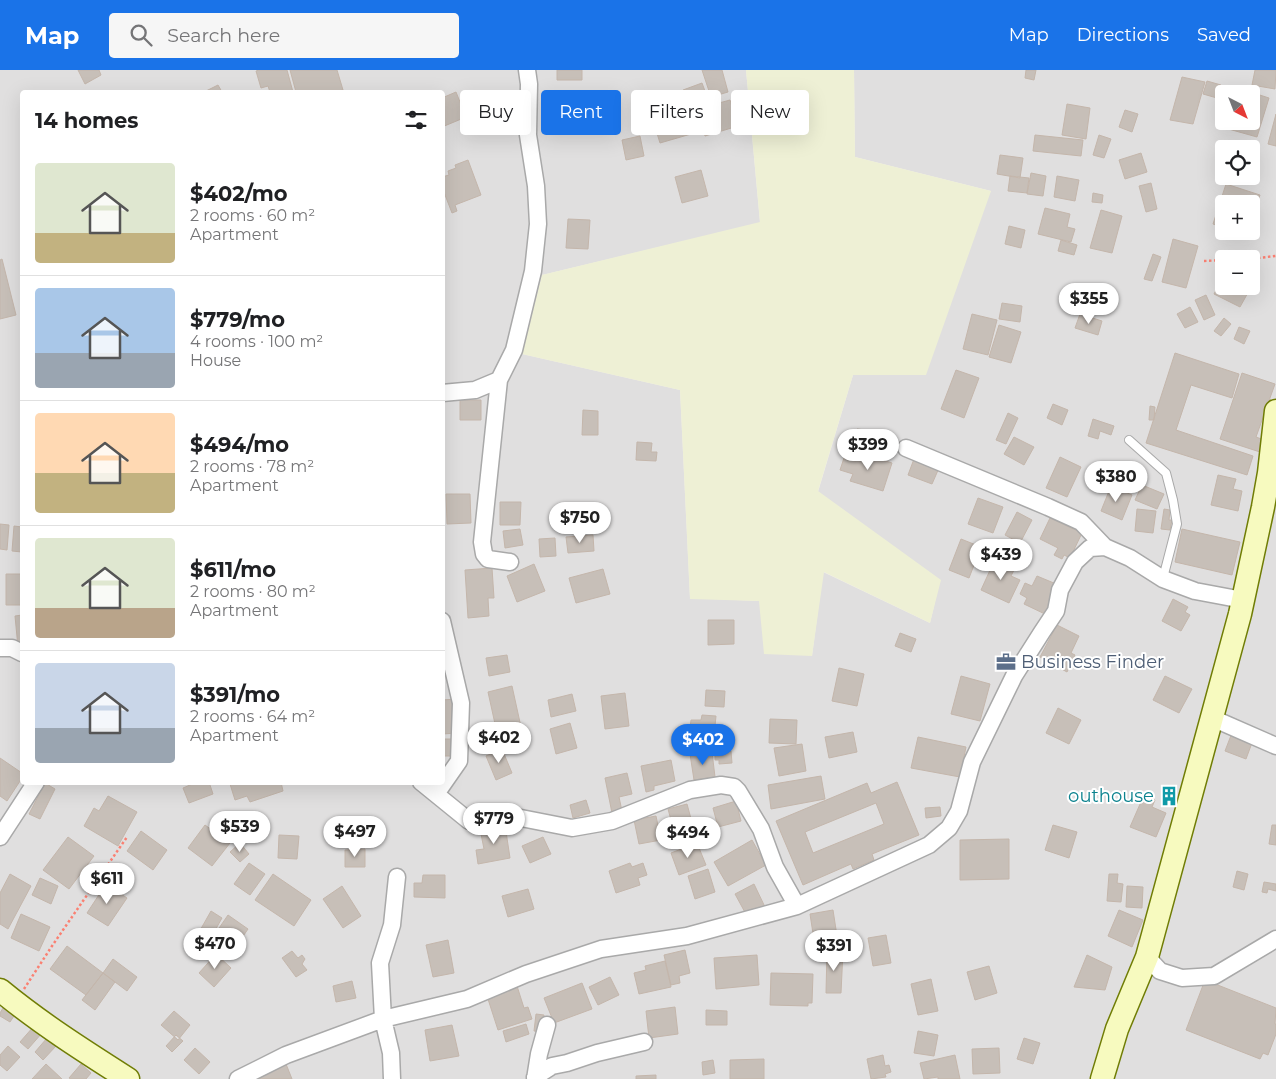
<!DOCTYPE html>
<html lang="en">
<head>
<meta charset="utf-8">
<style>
  body { margin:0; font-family:Montserrat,sans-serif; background:#f6f6f6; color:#202124; height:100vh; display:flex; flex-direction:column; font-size:19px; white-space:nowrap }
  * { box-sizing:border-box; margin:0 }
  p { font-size:16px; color:#757577 }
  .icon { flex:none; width:28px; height:28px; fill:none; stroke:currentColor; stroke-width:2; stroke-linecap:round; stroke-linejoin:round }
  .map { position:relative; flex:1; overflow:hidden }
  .drawer { position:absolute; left:20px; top:20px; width:425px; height:695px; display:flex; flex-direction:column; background:#fff; border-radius:5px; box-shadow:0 5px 20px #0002 }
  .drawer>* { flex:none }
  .top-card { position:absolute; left:460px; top:20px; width:475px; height:45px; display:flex; gap:10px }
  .needle { width:32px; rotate:138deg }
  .controls { position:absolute; left:1215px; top:15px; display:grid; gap:10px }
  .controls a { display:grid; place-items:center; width:45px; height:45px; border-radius:5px; background:#fff; box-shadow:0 5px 20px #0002; font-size:25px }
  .price { position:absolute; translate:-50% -42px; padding:0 11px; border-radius:18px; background:#fff; color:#222; font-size:16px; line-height:32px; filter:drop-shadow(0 1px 2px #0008) }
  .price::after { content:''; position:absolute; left:50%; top:30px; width:15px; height:11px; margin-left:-8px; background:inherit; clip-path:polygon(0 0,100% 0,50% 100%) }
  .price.selected { background:#1a73e8; color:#fff }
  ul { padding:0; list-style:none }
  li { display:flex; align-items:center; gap:15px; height:125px; padding:0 15px }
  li+li { border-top:1px solid #e0e0e0 }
  li span { display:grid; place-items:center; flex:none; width:140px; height:100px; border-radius:5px; color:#555 }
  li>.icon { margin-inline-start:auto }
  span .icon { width:60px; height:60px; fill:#fffc; stroke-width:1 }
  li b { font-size:21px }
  h2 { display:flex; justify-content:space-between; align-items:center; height:60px; padding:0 15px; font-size:21px }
  .tag { padding:0 18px; border-radius:5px; background:#fff; box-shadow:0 5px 20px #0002; font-size:18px; line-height:45px }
  .tag.selected { background:#1a73e8; color:#fff }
  header { display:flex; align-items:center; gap:30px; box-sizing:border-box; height:70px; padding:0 25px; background:#1a73e8; color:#fff }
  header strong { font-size:24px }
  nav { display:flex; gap:28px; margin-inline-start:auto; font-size:18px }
  .search { width:350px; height:45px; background:#f6f6f6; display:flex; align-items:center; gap:12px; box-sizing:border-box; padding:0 18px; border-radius:5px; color:#757577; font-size:19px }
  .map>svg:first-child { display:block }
</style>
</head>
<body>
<header>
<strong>Map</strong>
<div class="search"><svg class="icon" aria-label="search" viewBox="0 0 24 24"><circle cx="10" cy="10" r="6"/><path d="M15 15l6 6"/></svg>Search here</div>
<nav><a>Map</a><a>Directions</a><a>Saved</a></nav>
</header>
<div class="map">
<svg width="1276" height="1009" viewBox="0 0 1276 1009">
  <rect width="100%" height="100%" fill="#f2efe9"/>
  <path fill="#e0dfdf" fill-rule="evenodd" d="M0 0H746L760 153 542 205 522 284 680 320 690 528 759 531 812 586 823 502 930 553 940 510 818 422 853 305 991 121 855 87 854 0H1276V1009H0ZM22 22H442V712H22ZM1224 24H1251V51H1224ZM1224 79H1251V106H1224ZM1224 134H1251V161H1224ZM1224 189H1251V216H1224Z"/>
  <path fill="#eef0d5" d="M746 0H854L855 87 991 121 926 305H853L818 421 941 510 930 553 824 502 812 586 764 584 759 531 690 529 680 320 522 284 542 205 760 152Z"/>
  <path fill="#c7bfb8" stroke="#c4b6ab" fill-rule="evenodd" d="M78 0H99L101 5 85 14Z
    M259 0H287L293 22H270L268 16 261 18 256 1Z
    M290 0H337L343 20 333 22H296Z
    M557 0H582V10H557Z
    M702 0H722L728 22 711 27Z
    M1026 0H1036L1034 10 1025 8Z
    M1255 0H1276L1275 19 1252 15Z
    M1182 7 1205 12 1193 54 1170 50Z
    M1207 11 1221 15 1217 28 1203 24Z
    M702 13 709 32 690 39 683 20Z
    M218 15 222 22H204Z
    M1238 18 1269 28 1257 67 1225 58 1227 51H1251V24H1236Z
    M456 22 466 47 442 57V28Z
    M645 26 646 30 649 28 653 40 649 41 651 46 645 48 643 43 638 45 634 34 639 32 637 29Z
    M730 30 738 56 705 66 697 39Z
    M1067 34 1090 38 1086 69 1062 65Z
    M683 38 691 64 660 73 652 47Z
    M1125 40 1138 44 1132 62 1119 57Z
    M1276 44V76L1268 74Z
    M614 46 618 57 609 60 606 49Z
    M1035 65 1083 70 1081 86 1033 81Z
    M1099 65 1111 69 1104 88 1093 85Z
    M640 66 644 86 626 90 622 70Z
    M1239 71 1258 77 1254 91 1251 90V79H1229L1230 74 1237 76Z
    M1141 83 1147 102 1125 109 1119 90Z
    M1000 85 1023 88 1020 108 997 104Z
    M468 90 481 125 455 135 457 141 452 143 442 117V107L449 105 448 101 456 98 455 95Z
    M701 100 708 126 682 133 675 107Z
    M1031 103 1046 106 1043 126 1027 124Z
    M1010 106 1029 108 1027 123 1008 121Z
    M1057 106 1079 110 1075 131 1054 127Z
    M1151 113 1157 139 1146 142 1139 116Z
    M1226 114 1260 125 1251 152V134H1224V158L1213 154Z
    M1093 123 1103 125 1102 133 1092 132Z
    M1045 138 1070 144 1067 157 1075 159 1071 172 1038 164Z
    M1101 140 1122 146 1112 183 1090 178Z
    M568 149 590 150 588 179 566 178Z
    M1009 156 1025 160 1021 178 1005 174Z
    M1173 169 1198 176 1186 218 1162 212Z
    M1061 170 1077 175 1074 185 1058 181Z
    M1153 184 1161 187 1152 211 1144 209Z
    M2 189 16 245 0 249V190Z
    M1224 205V216H1251V208L1255 210 1240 237 1214 224Z
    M1206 225 1215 245 1204 250 1195 230Z
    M1002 233 1022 236 1020 252 999 249Z
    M1190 237 1198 252 1185 258 1177 244Z
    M972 244 997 250 988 285 963 279Z
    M1080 244 1102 251 1098 265 1075 258Z
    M1224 248 1231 254 1221 266 1214 261Z
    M999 255 1021 262 1011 293 989 287Z
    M1239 257 1250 261 1244 274 1234 269Z
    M1175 283 1239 304 1232 328 1191 315 1176 360 1253 386 1247 405 1146 373Z
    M956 300 979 308 964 348 941 339Z
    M1242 303 1275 314 1256 367 1264 370 1260 382 1220 369Z
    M460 330H481V350H460Z
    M1053 334 1068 340 1062 355 1047 348Z
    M1150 336 1155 337 1154 350H1149Z
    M583 340 598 341V365H582Z
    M1008 343 1018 348 1006 374 996 370Z
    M1093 349 1114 356 1111 365 1100 361 1098 369 1088 366Z
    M857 359 873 361 871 377 855 374Z
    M1014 367 1034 377 1024 395 1004 384Z
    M637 372 652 373 651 382H657L656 391 636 390Z
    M859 383 892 393 883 421 850 411 853 404 840 400 844 388 856 391Z
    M1060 387 1081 397 1067 427 1046 418Z
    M914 389 939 398 932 414 908 405Z
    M1218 405 1236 409 1233 419 1242 421 1238 441 1211 435Z
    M1142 415 1164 424 1157 439 1135 430Z
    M1111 416 1132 425 1122 450 1101 441Z
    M446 424H470L471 453 447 454Z
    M978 428 1003 437 993 463 968 454Z
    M500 432H521L520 455H500Z
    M1137 439 1156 441 1153 463 1135 461Z
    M1164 439 1170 440 1169 450H1172L1170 460 1161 459Z
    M1017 442 1032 450 1020 473 1005 465Z
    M1050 448 1082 463 1070 488 1064 485 1062 489 1054 485 1058 478 1040 469Z
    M0 454 9 455 7 480 0 479Z
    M14 456 22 457V482L12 481Z
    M520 459 523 475 505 478 503 461Z
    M1182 459 1240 472 1232 505 1175 492Z
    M593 465 594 481 568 483 566 467Z
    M555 468 556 486 540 487 539 469Z
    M961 469 981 477 969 508 949 500Z
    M996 487 1016 496 1011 506 1020 510 1009 533 981 520Z
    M534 494 545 521 517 532 507 506Z
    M492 498 494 528H488L489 546 468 548 465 500Z
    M603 499 610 524 576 533 569 508Z
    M6 504H22V535H6Z
    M1037 506 1061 516 1047 545 1024 534 1027 528 1020 524 1025 513 1032 516Z
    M1173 529 1188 537 1185 542 1190 545 1181 561 1162 551Z
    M22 545V576L18 577 15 546Z
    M708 550H734V574L708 575Z
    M1057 555 1079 566 1071 583 1075 585 1067 602 1040 587Z
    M900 563 916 569 911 582 895 576Z
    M507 585 510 602 489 606 486 588Z
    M839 598 864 604 857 636 832 631Z
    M961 606 990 614 980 651 951 644Z
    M1165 606 1192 619 1179 643 1153 630Z
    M512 616 521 657 497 663 488 622Z
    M706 620 725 621 724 637 705 636Z
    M625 623 629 656 605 659 601 626Z
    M572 624 576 641 551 647 548 630Z
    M457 629 458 663 442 664V630Z
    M1058 638 1081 650 1069 674 1046 663Z
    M702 645 716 646 715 656H722L721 676 696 675 697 659 690 658 691 650H701Z
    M770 649 797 650 796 674 769 673Z
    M570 653 577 678 556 684 550 659Z
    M1235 655 1256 662 1246 689 1225 681Z
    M853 662 857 682 829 688 825 667Z
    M918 667 966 677 960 707 911 698Z
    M442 669H458V686H442Z
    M802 674 806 701 779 706 774 678Z
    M502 679 512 703 496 710 486 686Z
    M731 681 732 693 719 694V690H715V685H720V682Z
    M712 682 715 707 694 710 690 684Z
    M0 688 22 703V708L7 731 0 726Z
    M671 690 675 711 654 716V720L646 722 641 696Z
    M627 703 632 724 619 727 622 741 612 743 605 708Z
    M821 706 825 729 771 739 768 715Z
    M197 712H209L213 724 189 733 183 718Z
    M235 712H281L283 721 250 732 247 726 235 730 230 714Z
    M897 712 919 765 872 784 874 790 853 799 851 794 803 815 776 751 867 713 871 723ZM876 733 884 754 813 783 805 762Z
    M45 713 55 719 40 749 29 744Z
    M1144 725 1155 730 1152 737 1166 743 1156 767 1130 757Z
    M108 726 137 742 118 776 84 756 94 738 99 741Z
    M586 730 590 743 573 748 570 735Z
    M736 731 741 751 718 757 713 738Z
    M687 734 696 767 677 772 668 739Z
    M940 737 941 746 926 748 925 738Z
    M656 746 661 770 639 774 634 750Z
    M205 755 230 773 212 796 188 778Z
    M505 755 510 788 478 794 476 780 484 779 480 759Z
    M1053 755 1077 762 1069 788 1045 780Z
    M1272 755H1276V775L1269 774Z
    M141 761 167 780 153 800 127 781Z
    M279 765 299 766 297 789 278 788Z
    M68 767 94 786 69 819 43 800Z
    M543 767 551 784 530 793 522 776Z
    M1009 769V809L960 810V770Z
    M752 770 766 795 728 816 714 792Z
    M240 773 249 784 240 792 230 782Z
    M697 773 706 795 679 805 671 783Z
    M365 779V797H345V780Z
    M249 793 265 804 250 825 234 814Z
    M630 793 632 797 643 793 647 805 638 808 640 815 616 823 609 801Z
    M708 799 715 822 695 829 688 806Z
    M1237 801 1248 804 1244 820 1233 817Z
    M10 804 31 816 8 859 0 854V823Z
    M273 804 311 830 294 856 255 830Z
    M1109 804H1118L1117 813 1123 814 1121 832 1107 831Z
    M423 805H445V828L414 827V813H422Z
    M40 808 58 816 51 834 32 825Z
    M1264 812 1276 814V821L1268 819 1267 823 1262 822Z
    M106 814 127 828 108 856 87 843Z
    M754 814 765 837 747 846 735 824Z
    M342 816 361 846 343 858 323 829Z
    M1127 816 1143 817 1142 838 1126 837Z
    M528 819 534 839 508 847 502 826Z
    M833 840 837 866 814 870 810 844Z
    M1119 840 1143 850 1132 877 1108 866Z
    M211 841 222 848 213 864 209 865 203 876 194 871Z
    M21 844 50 857 39 881 11 868Z
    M228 845 248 859 233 881 213 867Z
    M886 865 891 893 873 896 868 868Z
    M448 870 454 903 433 907 426 875Z
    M67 876 103 903 86 925 50 899Z
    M685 880 690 903 679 906 680 913 671 915 664 885Z
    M292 881 298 888 302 885 305 889 302 894 307 900 296 907 282 888Z
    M827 881H843L841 923H826Z
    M216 884 231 898 214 917 199 903Z
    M757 885 759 915 716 919 714 888Z
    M1087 885 1112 897 1105 920 1074 917Z
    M113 889 137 907 127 921 103 903Z
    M665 891 671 917 639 924 634 903 646 900 645 896Z
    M989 896 997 923 975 930 967 902Z
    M103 903 115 912 95 940 82 930Z
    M771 903 813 904 812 933H808V936L770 935Z
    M610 907 619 925 598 935 589 917Z
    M931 909 938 941 918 945 911 914Z
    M1205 910 1276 938 1275 954H1276V964L1268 985 1263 983 1260 989 1186 960Z
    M352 911 356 928 336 932 333 916Z
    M582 913 592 939 554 953 544 928Z
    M517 916 524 938 528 937 532 949 498 960 487 926Z
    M6 933 18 940 10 952 0 946V943Z
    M675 937 678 964 649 968 646 941Z
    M706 940 727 941V955H706Z
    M174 941 190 955 178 970 161 955Z
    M536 944 544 945 543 962 534 961Z
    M526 954 529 964 506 972 503 961Z
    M452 955 459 986 430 991 425 960Z
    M34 956 42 963 28 979 20 972Z
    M918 961 938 965 934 986 914 983Z
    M176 965 183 971 172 982 166 976Z
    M47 968 56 976 43 990 35 982Z
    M1024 968 1040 973 1033 994 1017 989Z
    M8 976 20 987 7 1001 0 995V985Z
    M195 978 210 992 199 1004 184 990Z
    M999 978 1000 1003 973 1004 972 979Z
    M883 985 885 996 889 995 891 1002 885 1004 886 1007 871 1009 867 989Z
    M955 985 960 1009H938V1007L924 1009 920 993Z
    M284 989 292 1009H260L259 1000Z
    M764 989V1009H730V990Z
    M713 990 715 1003 703 1005 702 992Z
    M46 994 62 1009H32Z
    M81 994 91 1003 86 1009H71L69 1008Z
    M656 1005V1009H636V1006Z"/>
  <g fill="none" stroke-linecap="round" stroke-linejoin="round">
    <defs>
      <path id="lane" d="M1129 370 1166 403 1173 430 1177 454 1163 508"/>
      <path id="street" d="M499 310 482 472 484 484 488 489 510 492
        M442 323 475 320 499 310 514 280 533 201 538 154 536 116 528 65 529 14 527 0
        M906 378 1048 437 1081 452 1105 477
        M0 578H12L22 583
        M1212 648 1276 676
        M421 712 469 751 521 748 572 758 612 751 690 720 721 715 734 717 738 721 761 759 775 797 797 836
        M436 724 459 691 461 633 442 551
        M0 767 36 712
        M1147 887 1160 901 1182 908 1214 906 1276 869
        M535 1007 552 996 567 993 597 983 644 972
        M238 1009 286 985 383 949 467 929 526 904 601 879 687 866 797 836 929 775 949 758 959 741 972 692 1014 606 1042 562 1056 541 1060 520 1075 492 1090 478 1105 477 1130 488 1163 509 1195 521 1243 530
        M392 1009 391 983 383 949 380 893 392 855 397 807
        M535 1009 539 984 547 955"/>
      <path id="secondary" d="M0 920C40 953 84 981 128 1009
        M1102 1009 1117 959 1147 887 1240 544 1263 437 1269 403 1276 341"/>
    </defs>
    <use href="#lane" stroke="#a9a9a9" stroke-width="10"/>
    <use href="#street" stroke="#a9a9a9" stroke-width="19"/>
    <use href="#secondary" stroke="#707d05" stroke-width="25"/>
    <path stroke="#fa8072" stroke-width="2.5" stroke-dasharray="2.5 2.5" stroke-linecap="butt" d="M1248 189 1276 186
      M1204 191 1224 190
      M24 919 52 876 127 767"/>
    <use href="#lane" stroke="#fff" stroke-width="8"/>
    <use href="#street" stroke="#fff" stroke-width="16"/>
    <use href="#secondary" stroke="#f7fabf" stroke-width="22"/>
  </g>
  <defs>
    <symbol id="office-bare" viewBox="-9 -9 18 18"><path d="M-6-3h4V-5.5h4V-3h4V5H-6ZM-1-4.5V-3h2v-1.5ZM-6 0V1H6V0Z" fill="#5c6f8a" stroke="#fff" stroke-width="2.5" paint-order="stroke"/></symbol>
    <symbol id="building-bare" viewBox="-9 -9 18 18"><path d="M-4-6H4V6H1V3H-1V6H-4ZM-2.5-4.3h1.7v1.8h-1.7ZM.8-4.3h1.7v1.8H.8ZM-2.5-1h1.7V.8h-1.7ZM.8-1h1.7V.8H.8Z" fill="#0f9aa8" stroke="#fff" stroke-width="2.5" paint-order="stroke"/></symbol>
  </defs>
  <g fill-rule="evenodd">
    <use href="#office-bare" x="992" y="578" width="28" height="28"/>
    <use href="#building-bare" x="1155" y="712" width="28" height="28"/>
  </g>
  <g text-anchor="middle" stroke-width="4" stroke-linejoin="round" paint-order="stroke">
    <g font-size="18" fill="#4e5e75" stroke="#fff" text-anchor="start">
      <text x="1021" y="598">Business Finder</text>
    </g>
    <g font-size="18" fill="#0d838f" stroke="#fff" text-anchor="end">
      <text x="1154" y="732">outhouse</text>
    </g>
  </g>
</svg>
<div class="controls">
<a><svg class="needle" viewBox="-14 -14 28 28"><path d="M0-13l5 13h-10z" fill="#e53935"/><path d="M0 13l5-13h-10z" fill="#757577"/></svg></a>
<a><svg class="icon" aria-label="locate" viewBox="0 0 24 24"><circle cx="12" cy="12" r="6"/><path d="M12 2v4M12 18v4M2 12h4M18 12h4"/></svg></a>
<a>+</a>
<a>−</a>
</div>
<b class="price" style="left:1089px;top:255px">$355</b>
<b class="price" style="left:868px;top:401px">$399</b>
<b class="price" style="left:1116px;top:433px">$380</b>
<b class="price" style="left:580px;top:474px">$750</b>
<b class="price" style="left:1001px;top:511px">$439</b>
<b class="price" style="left:499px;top:694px">$402</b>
<b class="price selected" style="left:703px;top:696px">$402</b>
<b class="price" style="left:494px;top:775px">$779</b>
<b class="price" style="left:240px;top:783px">$539</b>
<b class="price" style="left:355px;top:788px">$497</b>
<b class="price" style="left:688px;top:789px">$494</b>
<b class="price" style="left:107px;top:835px">$611</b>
<b class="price" style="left:215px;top:900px">$470</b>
<b class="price" style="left:834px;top:902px">$391</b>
<div class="top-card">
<a class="tag">Buy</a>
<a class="tag selected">Rent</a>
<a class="tag">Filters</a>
<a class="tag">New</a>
</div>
<section class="drawer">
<h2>14 homes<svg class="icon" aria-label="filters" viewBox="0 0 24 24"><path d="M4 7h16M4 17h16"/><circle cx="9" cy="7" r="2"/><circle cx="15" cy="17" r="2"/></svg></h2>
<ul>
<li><span style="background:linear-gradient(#dfe7d0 70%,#c2b280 0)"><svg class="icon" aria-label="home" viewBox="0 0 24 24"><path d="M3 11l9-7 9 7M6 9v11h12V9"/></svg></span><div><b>$402/mo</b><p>2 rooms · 60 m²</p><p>Apartment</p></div></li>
<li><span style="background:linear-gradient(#a9c7e8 65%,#9aa5b1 0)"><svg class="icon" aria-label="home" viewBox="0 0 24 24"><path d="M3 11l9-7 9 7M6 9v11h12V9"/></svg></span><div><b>$779/mo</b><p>4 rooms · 100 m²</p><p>House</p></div></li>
<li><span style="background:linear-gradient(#ffd9b3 60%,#c2b280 0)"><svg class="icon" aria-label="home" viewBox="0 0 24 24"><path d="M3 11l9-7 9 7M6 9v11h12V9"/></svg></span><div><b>$494/mo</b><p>2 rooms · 78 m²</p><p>Apartment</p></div></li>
<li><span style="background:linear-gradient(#dfe7d0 70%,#b9a48a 0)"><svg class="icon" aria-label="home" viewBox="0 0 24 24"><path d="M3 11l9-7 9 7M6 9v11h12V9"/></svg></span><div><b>$611/mo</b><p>2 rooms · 80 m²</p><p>Apartment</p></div></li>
<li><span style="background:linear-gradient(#c9d6e8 65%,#9aa5b1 0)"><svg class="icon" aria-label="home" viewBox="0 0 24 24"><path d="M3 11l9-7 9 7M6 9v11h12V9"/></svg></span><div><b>$391/mo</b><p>2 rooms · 64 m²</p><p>Apartment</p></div></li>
</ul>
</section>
</div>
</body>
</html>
